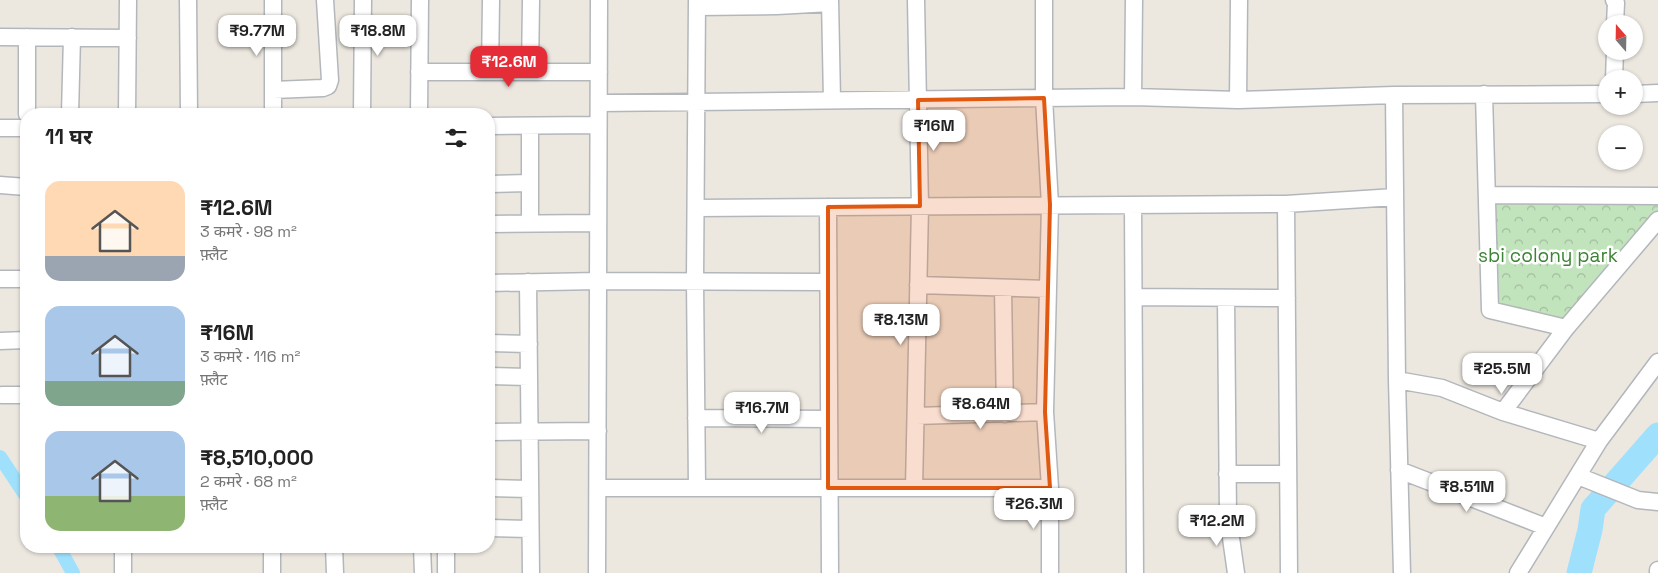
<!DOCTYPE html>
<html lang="hi">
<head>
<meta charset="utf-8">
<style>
  body { margin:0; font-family:"Space Grotesk","Noto Sans Devanagari",sans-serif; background:#f2f2f2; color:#222; height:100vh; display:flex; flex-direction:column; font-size:19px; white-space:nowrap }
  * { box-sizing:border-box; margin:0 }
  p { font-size:16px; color:#767676 }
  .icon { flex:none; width:28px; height:28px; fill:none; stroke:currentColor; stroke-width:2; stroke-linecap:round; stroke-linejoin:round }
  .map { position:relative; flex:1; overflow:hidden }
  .details { position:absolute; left:20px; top:108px; width:475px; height:445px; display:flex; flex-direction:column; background:#fff; border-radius:20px; box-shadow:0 1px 4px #0004 }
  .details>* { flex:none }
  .needle { width:32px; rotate:340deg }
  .controls { position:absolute; left:1598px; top:15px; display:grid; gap:10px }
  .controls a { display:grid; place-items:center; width:45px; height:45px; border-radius:50%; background:#fff; box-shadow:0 1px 4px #0004; font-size:25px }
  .price { position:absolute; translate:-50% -42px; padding:0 11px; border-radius:10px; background:#fff; color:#222; font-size:16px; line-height:32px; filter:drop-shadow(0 1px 2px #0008) }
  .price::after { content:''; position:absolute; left:50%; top:30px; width:15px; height:11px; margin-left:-8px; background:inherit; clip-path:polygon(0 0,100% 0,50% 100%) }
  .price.active { background:#e52d38; color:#fff }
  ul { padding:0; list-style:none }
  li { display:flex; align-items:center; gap:15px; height:125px; padding:0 25px }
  li span { display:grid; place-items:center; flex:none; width:140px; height:100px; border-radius:15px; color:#555 }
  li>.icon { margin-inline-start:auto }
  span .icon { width:60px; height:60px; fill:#fffc; stroke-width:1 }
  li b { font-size:21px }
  h2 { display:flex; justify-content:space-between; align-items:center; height:60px; padding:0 25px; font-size:21px }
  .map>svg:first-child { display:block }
</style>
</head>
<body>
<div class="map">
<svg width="1658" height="573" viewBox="0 0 1658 573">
  <defs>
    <pattern id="forest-crowns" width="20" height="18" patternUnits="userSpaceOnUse" patternTransform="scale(1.25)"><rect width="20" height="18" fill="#c2e4bd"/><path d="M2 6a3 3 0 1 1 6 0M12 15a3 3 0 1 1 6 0" fill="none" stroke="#a1bc9d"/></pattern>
  </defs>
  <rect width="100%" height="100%" fill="#ece8e0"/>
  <path fill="url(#forest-crowns)" d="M1658 194V213L1566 331 1490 312 1487 195Z"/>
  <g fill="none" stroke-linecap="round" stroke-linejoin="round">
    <path stroke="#9fe1fd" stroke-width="14" d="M0 457 26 496
      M58 546 73 573"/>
    <path stroke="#9fe1fd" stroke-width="25" d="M1579 573 1590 530 1593 509 1658 435"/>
    <defs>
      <path id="minor" d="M188 0 189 114
        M830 0 832 100
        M1614 0 1616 3 1615 24
        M697 7 777 6 830 3
        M0 37 128 38
        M419 72H599
        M490 72 491 0
        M530 72 531 0
        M1614 79 1615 51
        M273 90 323 88 328 86 330 80 325 0
        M1484 94 1490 310 1566 328 1658 220
        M1634 94 1658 93
        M1394 95 1397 380 1402 573
        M1133 97 1134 0
        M1238 100 1239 0
        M599 103 1133 97 1238 100 1394 95 1606 94
        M27 114V37
        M70 114 72 37
        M127 114 128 0
        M273 114V0
        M362 114 363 0
        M419 114 420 0
        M489 126 598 125
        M530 126V223
        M0 128H26
        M489 184 530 183
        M0 185 26 187
        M1487 195 1658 196
        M1286 204 1289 573
        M1133 205 1135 573
        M828 207 830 573
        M696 208 1286 204 1395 197
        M489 224 598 223
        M0 279H26
        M528 282 531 573
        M489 283 598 281 827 282
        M918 285 1048 289
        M1003 288 1005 414
        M1134 297 1287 298
        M1226 298 1228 517 1236 573
        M0 341 26 340
        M489 343 529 344
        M489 376 529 377
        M1397 380 1442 388 1503 412 1599 441
        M2 395H26
        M1503 412 1566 328
        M916 416 1045 412
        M696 418 828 419
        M489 432 598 431
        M1399 470 1546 527
        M1227 474H1288
        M1578 476 1638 500 1658 502
        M489 488 530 489
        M598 488H1050L1045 412 1050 205 1044 98V0
        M697 488 695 281 697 0
        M914 488 920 206 916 0
        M1050 488V573
        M489 528 530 529
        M272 546V573
        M334 546 335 573
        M422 546 423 573
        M446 546V573
        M123 573V546
        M597 573 599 0
        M1518 573 1599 441 1658 362
        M1658 573V570"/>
    </defs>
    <use href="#minor" stroke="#b3b7bb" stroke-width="19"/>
    <use href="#minor" stroke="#fff" stroke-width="16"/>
  </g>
  <path fill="#e15910" fill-opacity="0.2" stroke="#e15910" stroke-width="4" stroke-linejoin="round" d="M1044 98 1050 205 1045 412 1050 488H828V207L920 206 918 100Z"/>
  <g text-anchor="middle" stroke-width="5" stroke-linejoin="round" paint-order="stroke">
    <g font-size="19" fill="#3d8336" stroke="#fff">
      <text x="1548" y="262">sbi colony park</text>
    </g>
  </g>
</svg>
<div class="controls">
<a><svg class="needle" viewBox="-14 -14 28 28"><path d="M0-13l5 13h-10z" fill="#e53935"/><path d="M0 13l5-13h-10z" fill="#767676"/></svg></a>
<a>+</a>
<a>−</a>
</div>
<b class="price" style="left:257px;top:57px">₹9.77M</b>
<b class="price" style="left:378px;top:57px">₹18.8M</b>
<b class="price active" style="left:509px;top:88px">₹12.6M</b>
<b class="price" style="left:934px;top:152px">₹16M</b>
<b class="price" style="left:901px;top:346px">₹8.13M</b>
<b class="price" style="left:1502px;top:395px">₹25.5M</b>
<b class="price" style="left:981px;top:430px">₹8.64M</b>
<b class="price" style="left:762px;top:434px">₹16.7M</b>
<b class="price" style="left:1467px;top:513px">₹8.51M</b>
<b class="price" style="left:1034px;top:530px">₹26.3M</b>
<b class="price" style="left:1217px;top:547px">₹12.2M</b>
<section class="details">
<h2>11 घर<svg class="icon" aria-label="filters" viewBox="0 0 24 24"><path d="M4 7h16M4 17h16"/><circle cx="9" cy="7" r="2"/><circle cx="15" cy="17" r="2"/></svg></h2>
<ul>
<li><span style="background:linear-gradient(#ffd9b3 75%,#9aa5b1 0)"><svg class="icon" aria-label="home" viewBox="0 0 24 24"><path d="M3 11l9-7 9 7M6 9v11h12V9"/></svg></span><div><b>₹12.6M</b><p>3 कमरे · 98 m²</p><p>फ़्लैट</p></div></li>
<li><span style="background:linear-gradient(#a9c7e8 75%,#7fa58c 0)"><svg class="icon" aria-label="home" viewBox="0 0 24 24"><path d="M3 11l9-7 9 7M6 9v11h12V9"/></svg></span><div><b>₹16M</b><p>3 कमरे · 116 m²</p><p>फ़्लैट</p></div></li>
<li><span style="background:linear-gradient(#a9c7e8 65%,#8fb573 0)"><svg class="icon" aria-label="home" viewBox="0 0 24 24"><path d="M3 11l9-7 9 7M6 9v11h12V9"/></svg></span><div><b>₹8,510,000</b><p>2 कमरे · 68 m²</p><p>फ़्लैट</p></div></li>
</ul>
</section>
</div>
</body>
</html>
